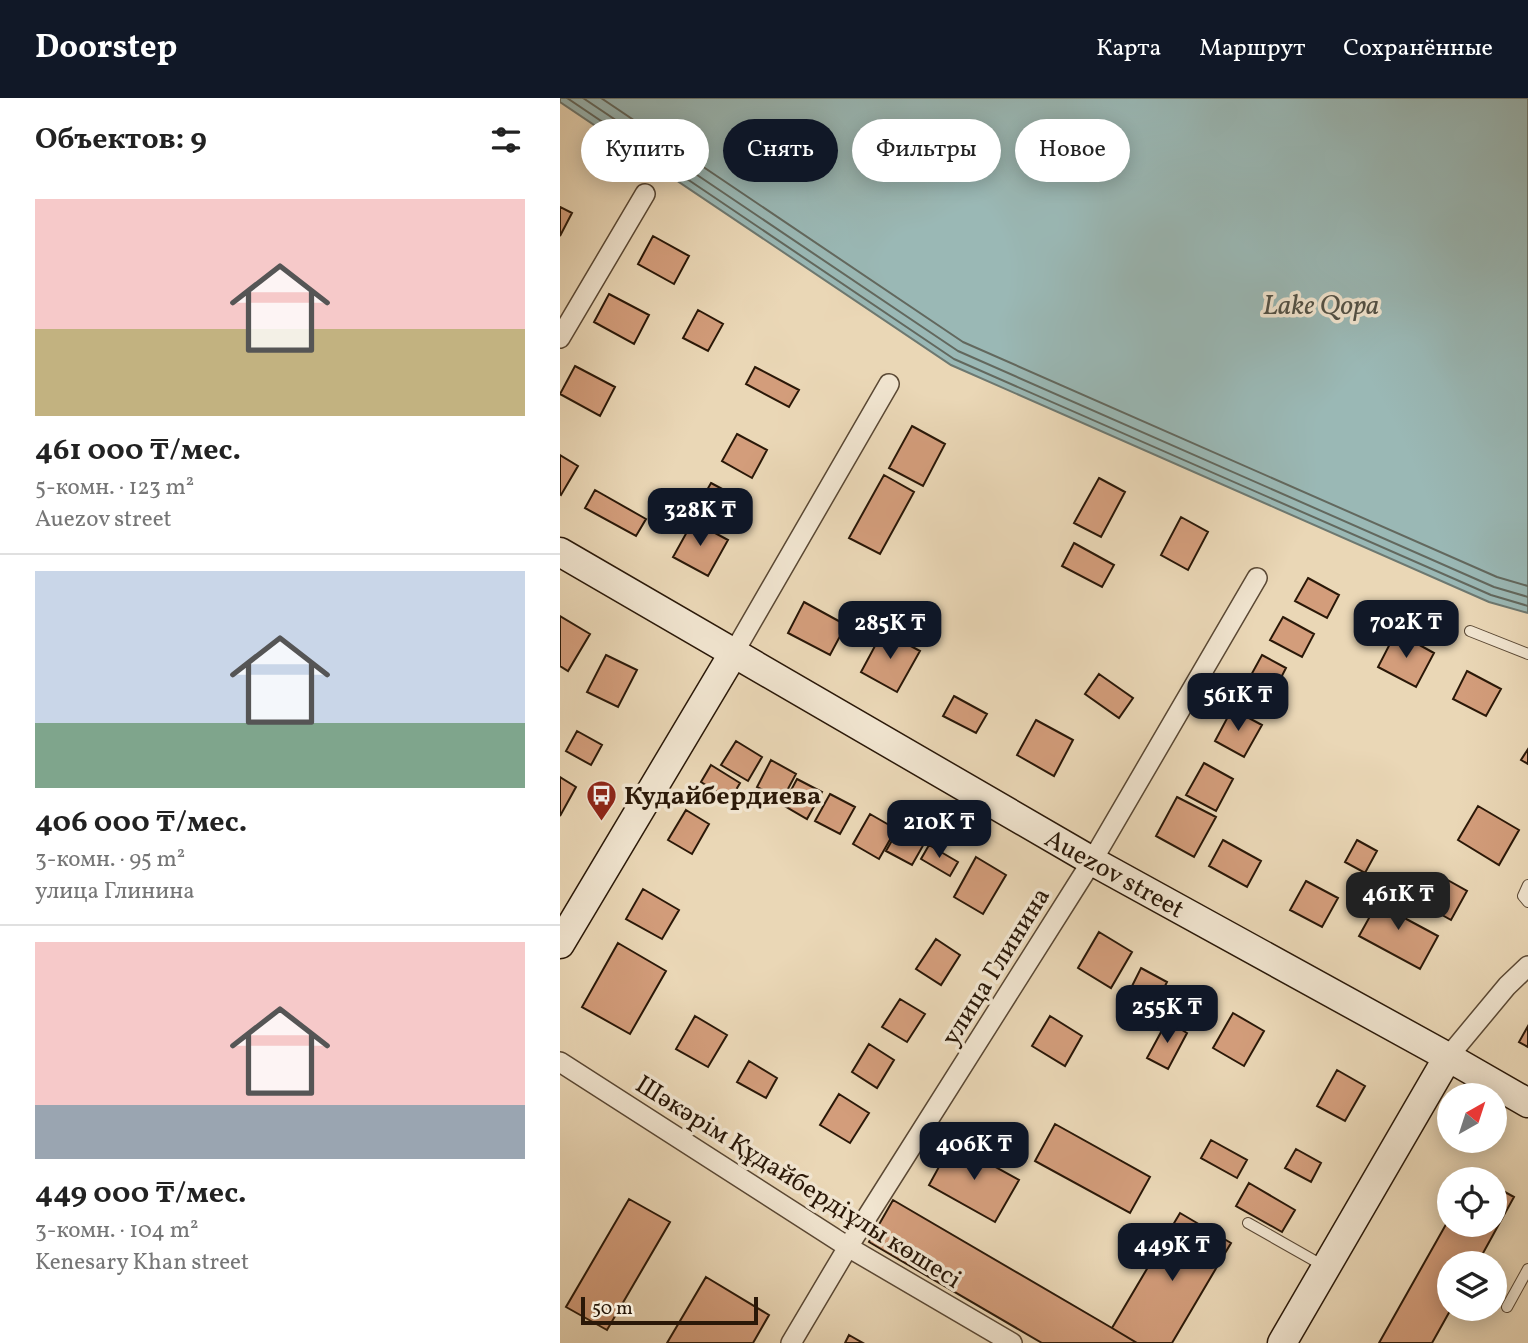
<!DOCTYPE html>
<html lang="ru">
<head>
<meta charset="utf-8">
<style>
  body { margin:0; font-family:Vollkorn,serif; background:#f2f2f2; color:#222; height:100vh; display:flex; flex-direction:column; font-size:26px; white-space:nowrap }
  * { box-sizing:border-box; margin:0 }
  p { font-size:23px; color:#767676 }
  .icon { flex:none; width:38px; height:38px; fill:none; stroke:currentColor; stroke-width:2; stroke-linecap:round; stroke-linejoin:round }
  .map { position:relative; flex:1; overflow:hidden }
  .panel { display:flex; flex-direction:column; background:#fff; width:560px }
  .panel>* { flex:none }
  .top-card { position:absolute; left:21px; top:21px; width:665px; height:63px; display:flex; gap:14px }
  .needle { width:46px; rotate:39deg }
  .buttons { position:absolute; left:877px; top:985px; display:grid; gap:14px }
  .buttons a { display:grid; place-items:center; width:70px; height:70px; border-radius:50%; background:#fff; box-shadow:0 4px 18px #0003; font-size:35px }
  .scale { position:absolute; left:21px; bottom:18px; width:177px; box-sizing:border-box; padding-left:7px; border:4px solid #2a1808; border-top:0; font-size:19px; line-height:24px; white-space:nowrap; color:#2a1808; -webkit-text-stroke:5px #f1e5d0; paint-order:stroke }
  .price { position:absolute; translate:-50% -60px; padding:0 16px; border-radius:14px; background:#111827; color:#fff; font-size:23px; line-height:46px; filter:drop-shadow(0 2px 4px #0008) }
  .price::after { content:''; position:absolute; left:50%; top:42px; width:21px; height:16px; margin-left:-10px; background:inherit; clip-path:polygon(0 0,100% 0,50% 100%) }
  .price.active { background:#222; color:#fff }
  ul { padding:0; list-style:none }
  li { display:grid; align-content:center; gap:14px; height:371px; padding:0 35px }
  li+li { border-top:2px solid #e0e0e0 }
  li span { display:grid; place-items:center; height:217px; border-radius:0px; color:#555 }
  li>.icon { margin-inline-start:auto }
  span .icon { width:126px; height:126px; fill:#fffc; stroke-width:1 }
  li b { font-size:30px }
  h2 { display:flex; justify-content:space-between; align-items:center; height:84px; padding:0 35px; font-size:30px }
  .pill { padding:0 24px; border-radius:32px; background:#fff; box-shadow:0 4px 18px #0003; font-size:24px; line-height:63px }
  .pill.active { background:#111827; color:#fff }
  header { display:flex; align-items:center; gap:42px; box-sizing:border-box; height:98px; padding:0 35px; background:#111827; color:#fff }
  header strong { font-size:33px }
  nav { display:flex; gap:38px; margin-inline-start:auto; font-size:24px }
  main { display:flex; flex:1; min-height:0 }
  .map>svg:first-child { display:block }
</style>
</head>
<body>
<header>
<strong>Doorstep</strong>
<nav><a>Карта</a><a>Маршрут</a><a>Сохранённые</a></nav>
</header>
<main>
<section class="panel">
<h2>Объектов: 9<svg class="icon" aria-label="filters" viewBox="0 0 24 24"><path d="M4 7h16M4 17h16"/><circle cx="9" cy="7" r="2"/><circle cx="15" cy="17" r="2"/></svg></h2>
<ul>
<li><span style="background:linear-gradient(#f6c9c9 60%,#c2b280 0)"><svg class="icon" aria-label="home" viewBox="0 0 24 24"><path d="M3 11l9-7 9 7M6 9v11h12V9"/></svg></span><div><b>461 000 ₸/мес.</b><p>5-комн. · 123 m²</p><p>Auezov street</p></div></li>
<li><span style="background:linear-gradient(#c9d6e8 70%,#7fa58c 0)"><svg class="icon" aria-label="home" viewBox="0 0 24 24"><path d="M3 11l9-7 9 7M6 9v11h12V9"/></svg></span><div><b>406 000 ₸/мес.</b><p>3-комн. · 95 m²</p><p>улица Глинина</p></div></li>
<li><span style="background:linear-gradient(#f6c9c9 75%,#9aa5b1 0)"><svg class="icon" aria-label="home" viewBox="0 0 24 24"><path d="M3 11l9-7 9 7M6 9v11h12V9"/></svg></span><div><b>449 000 ₸/мес.</b><p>3-комн. · 104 m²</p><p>Kenesary Khan street</p></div></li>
</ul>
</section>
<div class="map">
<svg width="968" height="1245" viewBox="0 0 968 1245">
  <rect width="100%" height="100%" fill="#ead7b6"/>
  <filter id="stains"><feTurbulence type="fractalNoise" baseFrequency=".00286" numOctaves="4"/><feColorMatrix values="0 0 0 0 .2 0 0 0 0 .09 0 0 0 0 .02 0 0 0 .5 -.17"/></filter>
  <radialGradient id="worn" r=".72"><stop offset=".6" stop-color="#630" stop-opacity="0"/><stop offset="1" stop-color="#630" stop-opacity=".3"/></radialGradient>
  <path fill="#9ab8b5" stroke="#6d7870" stroke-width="2" d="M0 0H968V515L929 504 391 267 0 4Z"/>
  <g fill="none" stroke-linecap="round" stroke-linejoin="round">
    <path stroke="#62685e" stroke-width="2" d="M7 0 394 261 931 497 968 508
      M23 0 398 253 934 489 968 499
      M41 0 403 244 937 479 968 488"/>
  </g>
  <path fill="#d39d7b" stroke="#2a1808" stroke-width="2" d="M0 109 12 115 0 138Z
    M93 138 129 158 114 186 78 166Z
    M49 196 89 217 74 246 34 224Z
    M138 212 163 226 148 253 123 240Z
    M15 268 55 289 40 318 0 296Z
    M195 269 239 292 229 309 186 286Z
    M352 328 385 346 363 388 329 370Z
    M177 336 207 352 192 380 162 363Z
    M0 357 18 368 1 397 0 396Z
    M324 377 354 394 320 456 289 440Z
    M539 380 565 394 541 439 514 425Z
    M151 385 181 401 170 423 139 406Z
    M35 392 86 421 76 438 25 410Z
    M621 419 648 434 628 472 601 457Z
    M133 423 168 442 148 478 113 459Z
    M514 445 554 467 542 489 502 468Z
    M748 480 779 497 767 520 735 503Z
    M244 504 286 527 270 557 228 535Z
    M0 518 30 536 8 573 0 568Z
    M723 519 754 536 742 559 710 542Z
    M323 533 360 553 337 594 301 574Z
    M836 534 874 555 856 589 818 569Z
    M46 557 77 572 58 609 27 594Z
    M702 557 726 570 709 603 684 590Z
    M907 573 941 591 926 618 893 601Z
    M539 576 573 600 559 620 525 596Z
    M394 598 427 616 416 635 383 618Z
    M672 611 702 627 684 659 655 643Z
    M476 622 513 642 494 678 457 657Z
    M17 633 42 647 31 667 6 653Z
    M176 643 202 659 188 683 161 667Z
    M968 651V666L961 662Z
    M211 662 236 676 222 702 197 689Z
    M644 665 673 681 656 713 626 697Z
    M151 667 180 685 170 702 141 684Z
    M0 679 16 689 0 718Z
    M237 681 262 694 247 721 223 707Z
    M270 696 295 709 280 736 255 723Z
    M617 699 656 719 634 759 596 738Z
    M918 708 959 732 939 767 898 742Z
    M126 712 149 726 132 756 108 742Z
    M310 716 336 731 319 761 293 746Z
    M343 723 369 737 352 767 326 753Z
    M663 742 701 763 687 789 649 768Z
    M797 742 817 753 805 775 785 764Z
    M369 747 398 764 390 778 361 761Z
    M416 759 446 777 423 816 394 799Z
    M884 780 907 793 891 822 868 809Z
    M746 783 778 800 762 829 730 812Z
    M83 791 119 812 102 841 66 821Z
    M824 793 844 803 837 816 878 838 860 871 799 838Z
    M539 834 572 854 551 890 518 870Z
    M376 841 400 857 381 887 356 871Z
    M58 845 106 873 70 936 22 909Z
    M581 870 607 884 597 904 571 890Z
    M340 901 365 916 347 944 322 929Z
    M673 915 704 933 684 968 653 950Z
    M135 918 167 937 148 969 116 951Z
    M490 918 522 938 505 968 472 948Z
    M607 923 627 935 608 971 587 960Z
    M968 928V949L959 944Z
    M309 946 334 962 317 990 292 974Z
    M189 963 217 980 206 1000 177 984Z
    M777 972 805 988 785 1023 757 1008Z
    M279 996 309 1015 290 1045 260 1027Z
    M495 1026 590 1079 570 1115 475 1063Z
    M651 1042 687 1062 677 1080 641 1060Z
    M392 1045 459 1082 435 1124 369 1087Z
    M736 1051 761 1065 751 1084 725 1070Z
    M689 1085 735 1112 722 1134 676 1108Z
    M934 1088 954 1099 917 1166H889V1211H891L872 1245H819L889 1121V1127H934Z
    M69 1101 110 1124 47 1232 6 1209Z
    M333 1102 552 1230 577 1245H482L309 1144Z
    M620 1115 671 1145 612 1245H577L552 1230Z
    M146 1179 209 1217 193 1245H107Z
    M289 1237 303 1245H285Z"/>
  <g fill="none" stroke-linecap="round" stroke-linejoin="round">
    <defs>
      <path id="lane" d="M910 533 968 556
        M968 787 963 798 968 804
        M688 1125 762 1167
        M947 1209 968 1171"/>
      <path id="street" d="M0 240 85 96
        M173 556 329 286
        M888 959 947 888 968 868
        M0 964 288 1149 452 1245
        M231 1245 288 1149 532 763 697 480"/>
      <path id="secondary" d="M0 454 532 763 888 959 968 1005
        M0 846 173 556
        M722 1245 888 959"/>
    </defs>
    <use href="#lane" stroke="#5a4834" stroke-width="12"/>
    <use href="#street" stroke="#5a4834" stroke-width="22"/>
    <use href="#secondary" stroke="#2a1808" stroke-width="31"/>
    <use href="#lane" stroke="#f1e5d0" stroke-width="10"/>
    <use href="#street" stroke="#f1e5d0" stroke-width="19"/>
    <use href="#secondary" stroke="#f1e5d0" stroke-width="28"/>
  </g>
  <defs>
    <symbol id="bus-pin" viewBox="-11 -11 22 30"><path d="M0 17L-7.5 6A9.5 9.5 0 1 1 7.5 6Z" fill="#8f2418" stroke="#f1e5d0"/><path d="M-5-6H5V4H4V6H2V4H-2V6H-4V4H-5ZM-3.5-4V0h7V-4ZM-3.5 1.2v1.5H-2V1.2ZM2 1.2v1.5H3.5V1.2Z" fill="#fff"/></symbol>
  </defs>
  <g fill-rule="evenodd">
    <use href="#bus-pin" x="24" y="680" width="35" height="47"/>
  </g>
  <g text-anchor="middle" stroke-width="7" stroke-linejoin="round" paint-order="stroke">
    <g font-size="26" font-weight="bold" fill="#2a1808" stroke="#f1e5d0" text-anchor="start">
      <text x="64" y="706">Кудайбердиева</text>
    </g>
    <g font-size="26" fill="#2a1808" stroke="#f1e5d0">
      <text transform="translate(555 775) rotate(29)" y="9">Auezov street</text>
      <text transform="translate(435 868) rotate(-58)" y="9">улица Глинина</text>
      <text transform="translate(239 1083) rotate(32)" y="9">Шәкәрім Құдайбердіұлы көшесі</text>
    </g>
    <g font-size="28" font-style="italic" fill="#515045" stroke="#f1e5d0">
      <text x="761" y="216">Lake Qopa</text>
    </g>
  </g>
  <rect width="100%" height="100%" filter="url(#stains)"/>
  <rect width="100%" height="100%" fill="url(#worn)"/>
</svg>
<div class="buttons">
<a><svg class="needle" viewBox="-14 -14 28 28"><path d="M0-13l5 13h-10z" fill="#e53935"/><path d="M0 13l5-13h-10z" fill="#767676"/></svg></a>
<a><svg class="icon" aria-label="locate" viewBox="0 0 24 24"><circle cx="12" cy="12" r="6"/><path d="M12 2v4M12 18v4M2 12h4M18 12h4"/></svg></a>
<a><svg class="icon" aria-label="layers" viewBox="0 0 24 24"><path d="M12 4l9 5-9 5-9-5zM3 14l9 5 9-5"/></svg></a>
</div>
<div class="scale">50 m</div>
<b class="price" style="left:140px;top:450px">328K ₸</b>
<b class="price" style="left:846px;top:562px">702K ₸</b>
<b class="price" style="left:330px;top:563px">285K ₸</b>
<b class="price" style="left:678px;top:635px">561K ₸</b>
<b class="price" style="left:379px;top:762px">210K ₸</b>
<b class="price active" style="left:838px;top:834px">461K ₸</b>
<b class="price" style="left:607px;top:947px">255K ₸</b>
<b class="price" style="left:414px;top:1084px">406K ₸</b>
<b class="price" style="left:612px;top:1185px">449K ₸</b>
<div class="top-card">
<a class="pill">Купить</a>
<a class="pill active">Снять</a>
<a class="pill">Фильтры</a>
<a class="pill">Новое</a>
</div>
</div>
</main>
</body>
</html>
